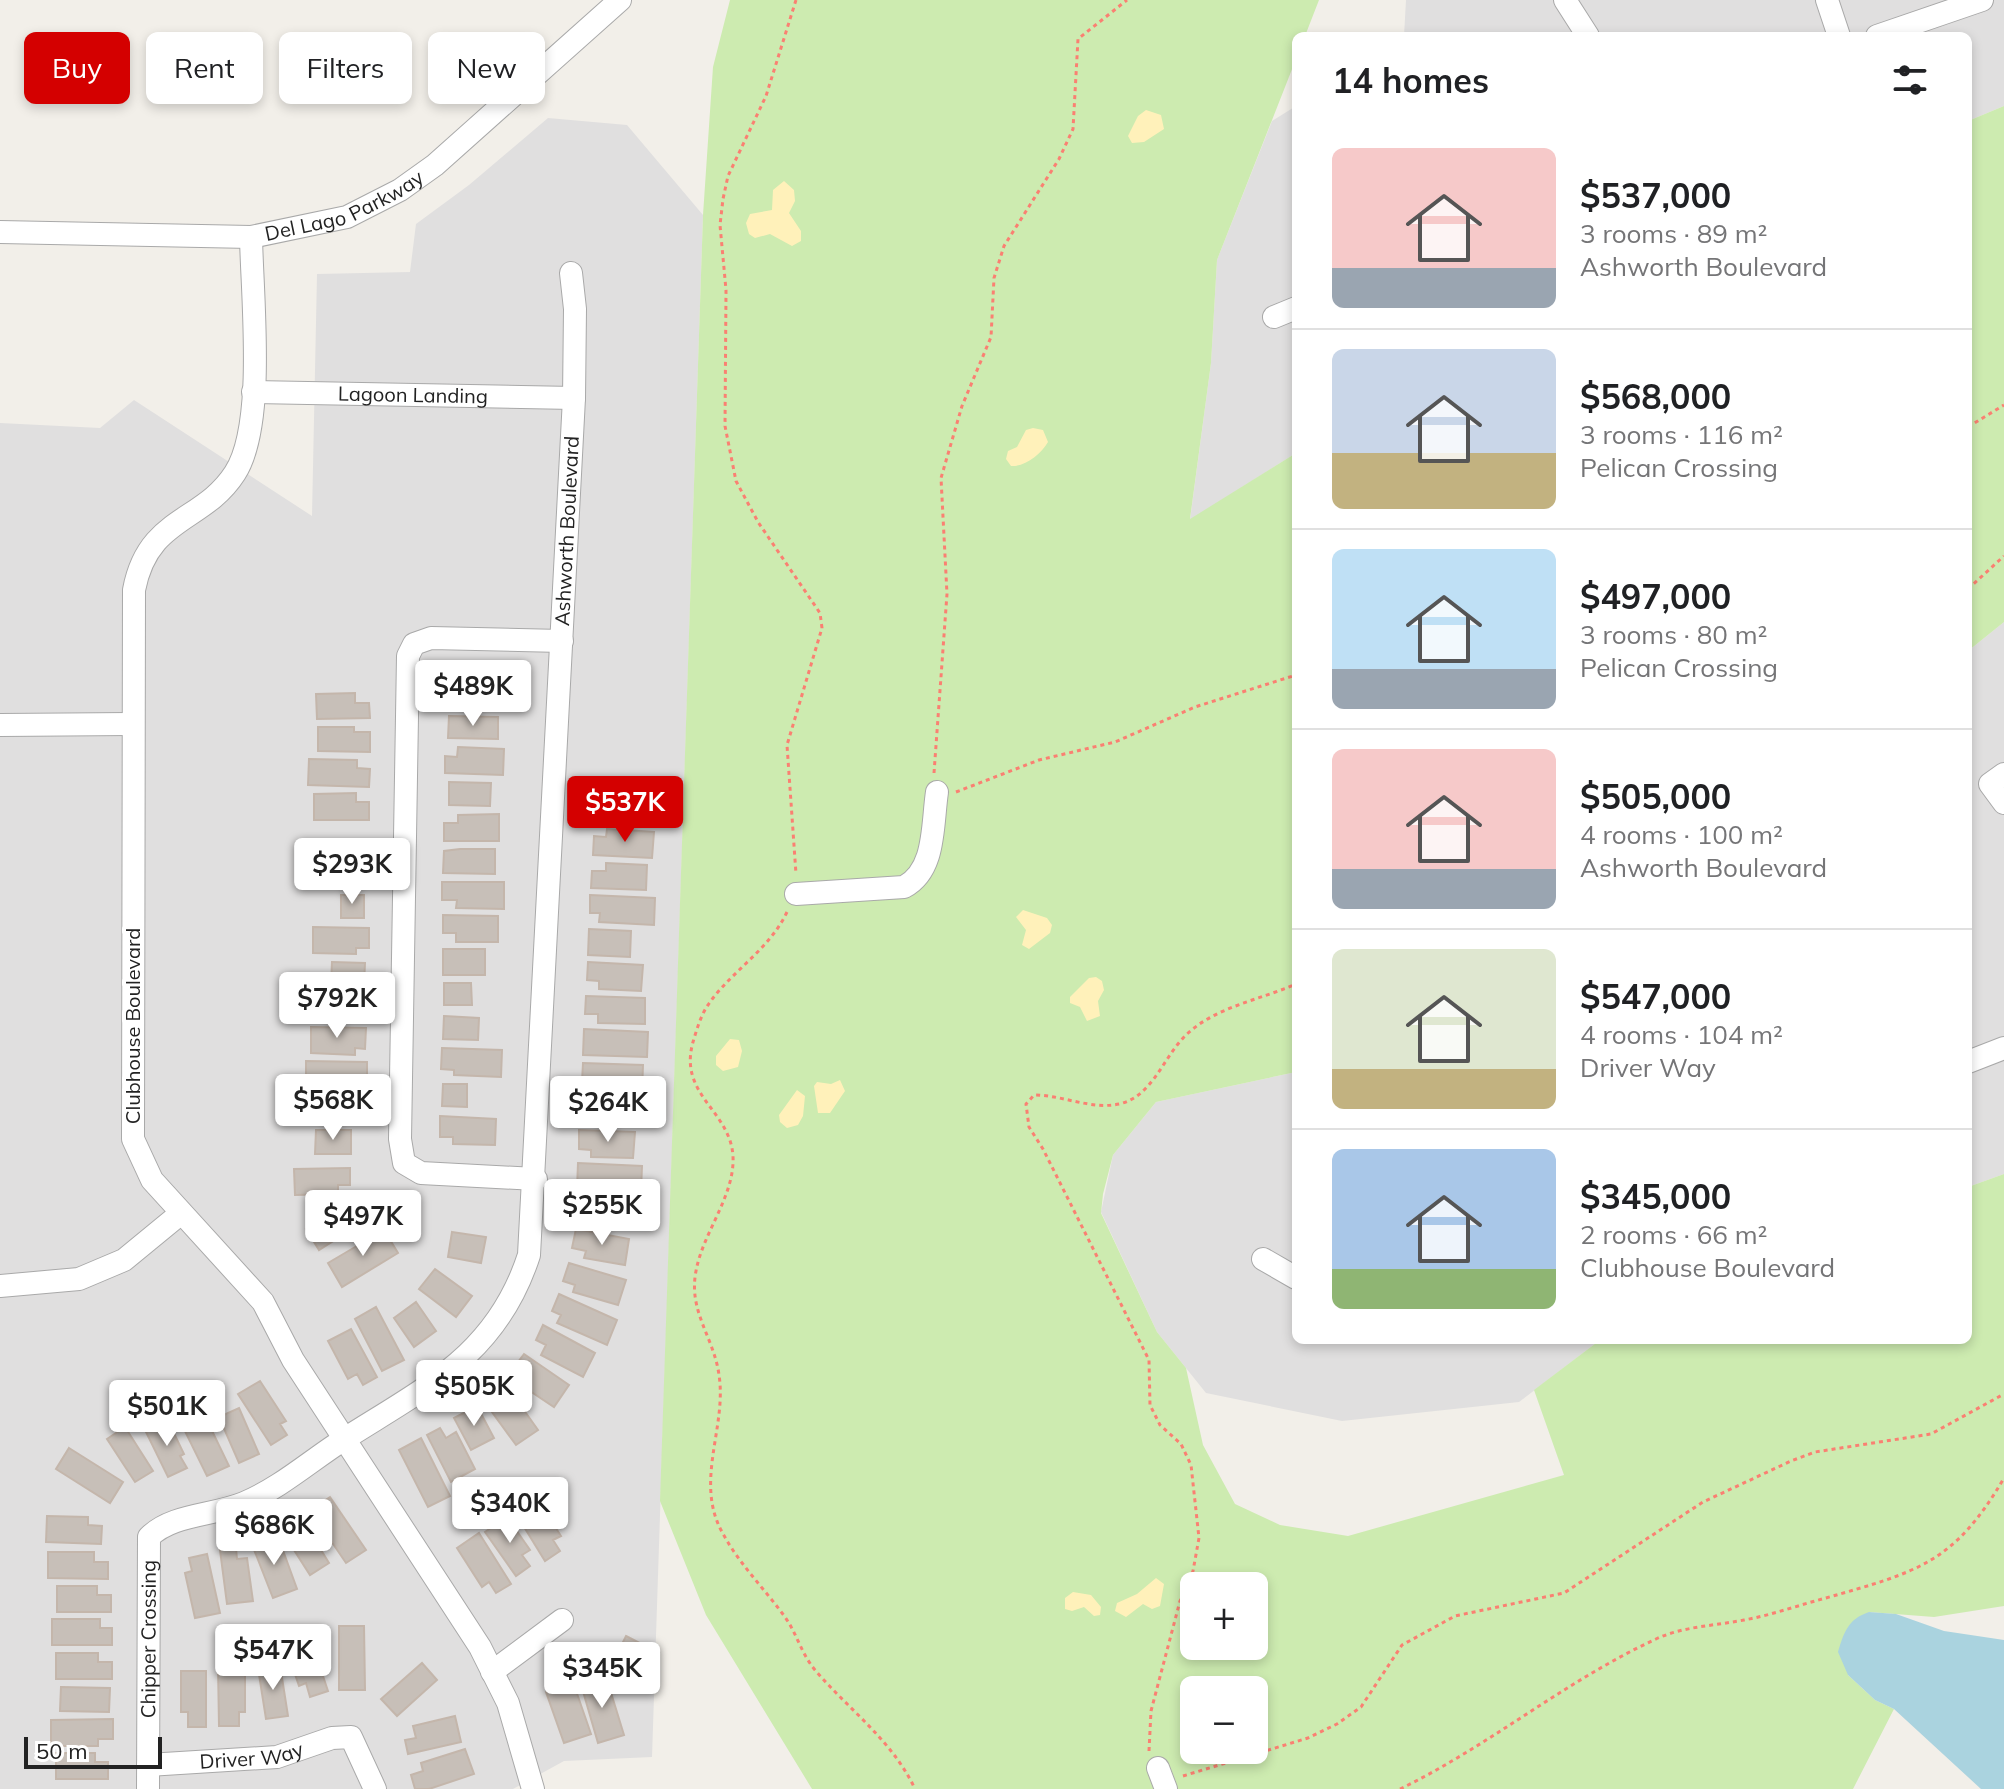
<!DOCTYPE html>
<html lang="en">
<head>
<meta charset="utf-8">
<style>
  body { margin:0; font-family:Mulish,sans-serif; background:#f2f2f2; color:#202124; height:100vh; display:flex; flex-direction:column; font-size:30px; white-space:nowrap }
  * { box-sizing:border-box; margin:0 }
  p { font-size:26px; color:#757577 }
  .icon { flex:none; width:44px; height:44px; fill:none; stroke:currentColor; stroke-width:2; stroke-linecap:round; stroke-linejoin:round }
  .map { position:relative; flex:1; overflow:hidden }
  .panel { position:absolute; left:1292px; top:32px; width:680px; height:1312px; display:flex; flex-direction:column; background:#fff; border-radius:12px; box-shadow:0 4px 12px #0003 }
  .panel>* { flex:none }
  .top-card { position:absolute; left:24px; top:32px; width:760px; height:72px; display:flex; gap:16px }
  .tools { position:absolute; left:1180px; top:1572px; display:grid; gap:16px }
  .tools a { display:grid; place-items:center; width:88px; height:88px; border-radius:12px; background:#fff; box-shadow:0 4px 12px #0003; font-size:40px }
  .scale { position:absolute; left:24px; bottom:20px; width:138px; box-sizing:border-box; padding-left:8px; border:4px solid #222; border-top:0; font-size:22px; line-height:28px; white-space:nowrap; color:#222; -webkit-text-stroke:6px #fff; paint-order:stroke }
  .price { position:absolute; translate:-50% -68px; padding:0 18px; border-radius:8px; background:#fff; color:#222; font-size:26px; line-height:52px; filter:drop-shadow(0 2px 4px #0008) }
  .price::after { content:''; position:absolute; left:50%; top:48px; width:24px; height:18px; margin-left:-12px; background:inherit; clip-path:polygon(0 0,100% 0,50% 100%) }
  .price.current { background:#d40000; color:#fff }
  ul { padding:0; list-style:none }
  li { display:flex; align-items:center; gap:24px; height:200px; padding:0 40px }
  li+li { border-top:2px solid #e0e0e0 }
  li span { display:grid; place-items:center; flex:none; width:224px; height:160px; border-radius:12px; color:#555 }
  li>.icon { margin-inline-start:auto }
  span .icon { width:96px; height:96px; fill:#fffc; stroke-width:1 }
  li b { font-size:34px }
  h2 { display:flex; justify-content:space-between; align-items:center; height:96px; padding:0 40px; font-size:34px }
  .chip { padding:0 28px; border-radius:12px; background:#fff; box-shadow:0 4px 12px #0003; font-size:28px; line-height:72px }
  .chip.current { background:#d40000; color:#fff }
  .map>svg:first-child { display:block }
</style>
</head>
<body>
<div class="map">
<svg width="2004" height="1789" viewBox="0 0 2004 1789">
  <rect width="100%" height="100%" fill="#f2efe9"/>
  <path fill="#e0dfdf" d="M1406 0H2004V106L1968 121V36H1404Z
    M1296 106V453L1190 520 1211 363 1217 260 1272 121Z
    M548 118 627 125 703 215 652 1757 564 1761 513 1789H0V423L100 428 134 400 312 516 317 274 410 272 416 224 469 185Z
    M2004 622V1174L1968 1187V651Z
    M1296 1072V1340H1600L1519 1402 1342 1421 1206 1393 1157 1332 1101 1212 1113 1155 1156 1102Z"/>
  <path fill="#cdebb0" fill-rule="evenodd" d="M730 0H1319L1305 36H1296V59L1217 260 1211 363 1190 519 1296 453V1072L1156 1102 1113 1155 1103 1194 1101 1213 1157 1332 1186 1368 1203 1445 1235 1504 1280 1525 1348 1536 1564 1475 1534 1390 1600 1340H1968V1187L2004 1174V1606L1934 1617 1869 1612 1848 1675 1875 1700 1894 1709 1853 1789H812L706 1615 660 1501 703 215 713 67ZM1194 1586H1254V1646H1194ZM1194 1690H1254V1750H1194Z
    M2004 106V622L1968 651V121Z"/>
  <path fill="#fff1ba" d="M1146 110 1161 115 1164 129 1144 142 1132 143 1128 136 1138 116Z
    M784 181 794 190 795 201 789 213 801 231V241L792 246 770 234 755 238 749 234 746 223 750 214 772 210 773 190Z
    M1033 428 1043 430 1048 442C1041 454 1025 467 1011 466L1006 459 1008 451 1017 447 1026 430Z
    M1023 910 1047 918 1052 925 1050 933 1029 949 1022 945 1026 930 1016 917Z
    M1096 977 1102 981 1104 990 1098 1001 1100 1016 1087 1021 1080 1007 1070 1003V997L1089 978Z
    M730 1039 739 1040 742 1051 738 1067 723 1071 716 1065V1056Z
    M840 1080 845 1091 830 1113H818L814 1086 817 1082 831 1084Z
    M797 1090 805 1096 803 1116 798 1125 787 1128 780 1122 779 1115Z
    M1156 1578 1164 1584 1160 1606 1152 1609 1143 1604 1126 1617 1115 1611 1117 1603 1137 1594Z
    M1073 1592 1091 1595 1101 1607 1100 1615 1094 1616 1084 1607 1072 1611 1065 1609V1598Z"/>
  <path fill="#aad3df" d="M1869 1612 1896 1614 1944 1631 2004 1640V1789H1981L1894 1709 1875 1700 1848 1675 1838 1652C1844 1632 1848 1619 1869 1612Z"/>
  <path fill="#c7bfb8" stroke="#c4b6ab" stroke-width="2" d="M355 693V703H369L370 718 317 719 316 694Z
    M449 716 498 717V739L448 738Z
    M318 727H354V732H370V752L318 751Z
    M458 747 504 749 503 775 445 773V756L457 757Z
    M309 759 357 760V768L370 769 369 787 308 785Z
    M449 782 491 783 490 806 449 805Z
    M356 793V802H369V820H314V794Z
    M595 797 659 799 658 824 594 822Z
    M499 814V841H444V823H458V815Z
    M607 829 654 832 652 858 593 855 594 836 606 837Z
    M460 849H495V874L443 873 444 851Z
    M309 860 355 861V869H369V888L308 886Z
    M606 863 647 865 646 890 591 888 592 871H606Z
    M442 882H504V909L456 908 457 900H442Z
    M341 895H364V918H341Z
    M590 895 655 898 654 925 599 922 600 913H590Z
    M443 915 498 916V942H456V933H443Z
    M313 927 369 928V948H356V954L313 953Z
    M589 929 631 931 630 957 588 955Z
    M443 949H485V975H443Z
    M332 962 365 963 364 985 331 984Z
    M588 962 643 965 641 991 599 989V981L587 980Z
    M444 983H471L472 1005H444Z
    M328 994H364L363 1020H328Z
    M586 996 645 998V1024L598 1023V1014H585Z
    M444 1016 479 1018 478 1040 443 1039Z
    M311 1027 366 1028 365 1049 355 1048V1055L311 1053Z
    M584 1029 648 1032 647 1057 583 1055Z
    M442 1048 502 1050 501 1077 454 1075V1070L441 1069Z
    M306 1061 367 1062V1082H354V1088H306Z
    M583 1063 643 1065 642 1092 595 1091V1083L582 1082Z
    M443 1084H467V1107L442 1106Z
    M322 1096H361V1119L322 1120Z
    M581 1096 623 1098 622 1125 580 1123Z
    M440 1116 496 1119 495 1145 453 1144V1137H440Z
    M316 1130H351V1154H315Z
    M579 1130 635 1132 633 1158 591 1157V1150L579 1149Z
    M578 1163 642 1166 641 1191 577 1189Z
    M350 1168V1185H338V1194L295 1195 294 1169Z
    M357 1196 371 1217 319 1250 306 1229Z
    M576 1197 636 1199 635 1226 588 1224V1216L575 1215Z
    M576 1229 629 1239 625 1265 584 1258 586 1251 572 1248Z
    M384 1230 398 1253 342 1287 328 1263Z
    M452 1232 486 1237 481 1263 448 1257Z
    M569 1263 626 1280 618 1305 573 1292 575 1285 563 1281Z
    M435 1269 472 1296 456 1317 419 1289Z
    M559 1294 617 1320 607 1345 557 1323 561 1315 552 1311Z
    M416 1302 436 1331 414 1347 394 1318Z
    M376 1307 404 1360 382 1371 355 1319Z
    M543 1325 595 1353 583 1377 541 1355 546 1345 536 1340Z
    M351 1329 377 1377 363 1385 357 1374 348 1379 328 1341Z
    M524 1354 569 1385 554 1407 518 1383 525 1373 515 1366Z
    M260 1381 286 1421 280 1424 287 1435 271 1445 238 1394Z
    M494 1388 501 1398 511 1392 538 1430 516 1445 481 1397Z
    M477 1406 494 1438 471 1450 454 1418Z
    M201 1408 229 1466 207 1476 179 1419Z
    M239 1408 259 1454 239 1463 219 1417Z
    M167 1419 184 1454 180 1456 187 1468 168 1477 145 1430Z
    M125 1427 153 1471 135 1482 107 1439Z
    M440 1428 446 1438 456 1432 475 1469 451 1482 427 1435Z
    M421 1438 450 1496 428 1507 399 1450Z
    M69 1448 123 1482 110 1503 56 1469Z
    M535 1496 561 1536 553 1540 560 1551 545 1561 513 1509Z
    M330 1497 366 1550 346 1563 310 1510Z
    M47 1516 88 1517V1525L102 1526 101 1544 46 1542Z
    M300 1516 329 1563 310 1575 280 1528Z
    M507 1517 530 1550 522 1555 530 1566 516 1576 485 1532Z
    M479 1533 511 1584 496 1593 489 1582 482 1587 457 1548Z
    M267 1536 271 1549 281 1545 297 1589 273 1598 251 1542Z
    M236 1548 237 1559 247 1558 253 1601 227 1604 220 1550Z
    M48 1552H94V1562H108V1579L48 1578Z
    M207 1554 220 1613 195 1618 185 1573 192 1571 189 1558Z
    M57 1586H97V1595H111V1612H57Z
    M52 1619H100V1628H112V1645H52Z
    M339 1626H364L365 1690H339Z
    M626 1636 659 1653 647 1677 614 1660Z
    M311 1640 328 1691 310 1697 306 1683 299 1686 286 1648Z
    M56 1653H98V1662H112V1679H56Z
    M422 1663 437 1680 397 1716 381 1699Z
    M245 1665V1712H239V1726H219L218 1666Z
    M280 1665 288 1716 266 1719 258 1668Z
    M181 1671H206V1727H188V1712H181Z
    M597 1676 599 1686 608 1683 624 1735 598 1743 580 1681Z
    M573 1682 591 1734 564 1743 546 1692Z
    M61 1687 110 1688 109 1712 60 1711Z
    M455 1716 461 1742 408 1754 405 1740 416 1738 413 1726Z
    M113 1719V1739H98V1746H51V1720Z
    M465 1749 474 1774 429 1789H415L411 1775 423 1771 421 1763Z
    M56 1753H95V1762H108V1779H56Z"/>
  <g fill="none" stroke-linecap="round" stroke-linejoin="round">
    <defs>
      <g id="minor">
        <path d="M1565 0 1588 36"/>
        <path d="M1827 0 1839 36"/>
        <path d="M1877 36 1982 0"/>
        <path id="s1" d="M0 232 251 237 347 217 400 190 435 165 620 0"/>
        <path d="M251 237C252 297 266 425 235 473 203 523 148 516 134 590L133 1139 152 1180 263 1302 293 1360 480 1647 508 1703 533 1789"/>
        <path d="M1274 317 1296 308"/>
        <path id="s2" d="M253 392 574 398"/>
        <path d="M0 725 131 724"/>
        <path d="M2004 774 1990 784 2004 803"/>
        <path d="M796 894 904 887C936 870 932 825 937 792"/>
        <path d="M1968 1062 2004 1048"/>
        <path d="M536 1179 421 1173 404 1163 400 1139 408 656 414 644 431 638 562 641"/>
        <path d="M1263 1259 1296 1278"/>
        <path d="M0 1286 79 1279 124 1260 180 1214"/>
        <path d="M492 1672 562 1620"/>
        <path id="s3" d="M148 1765 277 1757 332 1738 351 1737 375 1789"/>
        <path d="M1158 1768 1166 1789"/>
        <path id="s4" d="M148 1789 149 1537C172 1514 212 1516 244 1503 282 1487 311 1460 346 1438 428 1386 497 1354 529 1255L574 398 575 309 571 273"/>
      </g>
    </defs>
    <use href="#minor" stroke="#a9a9a9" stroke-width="24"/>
    <path stroke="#fa8072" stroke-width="3" stroke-dasharray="4 4" stroke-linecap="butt" d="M796 0 766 96 728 176 723 199 720 225 726 290 725 426 736 481 758 522 820 613 822 628 787 745 796 874
      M1968 427 2004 405
      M1968 589 2004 556
      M934 773 947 594 941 478 962 406 991 337 994 278 1004 246 1059 159 1073 129 1078 39 1127 0
      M956 792 1039 760 1115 742 1195 707 1296 675
      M787 912C768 952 729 972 706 1008 700 1018 696 1032 693 1042 678 1095 730 1110 733 1156 735 1196 703 1232 696 1271 688 1312 714 1337 719 1375 727 1426 695 1480 721 1530 738 1563 764 1588 785 1617 797 1634 801 1653 815 1670 849 1710 892 1740 915 1789
      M1149 1751 1151 1711 1180 1601 1193 1571 1199 1538 1191 1465 1181 1444 1160 1425 1150 1405 1149 1360 1043 1149 1029 1127 1026 1104 1034 1095C1063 1095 1090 1110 1119 1104 1152 1097 1163 1058 1185 1036 1214 1007 1260 1000 1296 984
      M1183 1776 1308 1738 1337 1724 1361 1707 1402 1645 1455 1616 1564 1593 1703 1502 1791 1461 1815 1452 1931 1434 2004 1394
      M1400 1789C1489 1746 1565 1681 1656 1639 1684 1626 1714 1626 1744 1620 1772 1615 1799 1605 1826 1598 1916 1572 1954 1564 2004 1478"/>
    <use href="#minor" stroke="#fff" stroke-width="22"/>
  </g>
  <g text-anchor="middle" stroke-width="8" stroke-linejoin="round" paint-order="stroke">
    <g font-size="20" fill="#222" stroke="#fff">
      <text dy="7" stroke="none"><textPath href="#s1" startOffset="350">Del Lago Parkway</textPath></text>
      <text dy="7" stroke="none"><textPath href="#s2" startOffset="160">Lagoon Landing</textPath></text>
      <text dy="7" stroke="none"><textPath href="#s4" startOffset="1466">Ashworth Boulevard</textPath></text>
      <text transform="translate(133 1026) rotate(-90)" y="7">Clubhouse Boulevard</text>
      <text dy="7" stroke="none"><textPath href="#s4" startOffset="150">Chipper Crossing</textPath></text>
      <text dy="7" stroke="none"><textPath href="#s3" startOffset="104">Driver Way</textPath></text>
    </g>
  </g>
</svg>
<div class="tools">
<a>+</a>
<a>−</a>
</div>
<div class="scale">50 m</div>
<b class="price" style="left:473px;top:728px">$489K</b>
<b class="price current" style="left:625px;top:844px">$537K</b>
<b class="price" style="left:352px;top:906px">$293K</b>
<b class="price" style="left:337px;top:1040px">$792K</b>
<b class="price" style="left:333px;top:1142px">$568K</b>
<b class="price" style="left:608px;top:1144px">$264K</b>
<b class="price" style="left:602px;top:1247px">$255K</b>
<b class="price" style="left:363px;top:1258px">$497K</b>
<b class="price" style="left:474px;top:1428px">$505K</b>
<b class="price" style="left:167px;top:1448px">$501K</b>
<b class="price" style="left:510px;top:1545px">$340K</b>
<b class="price" style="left:274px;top:1567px">$686K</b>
<b class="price" style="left:273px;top:1692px">$547K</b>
<b class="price" style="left:602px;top:1710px">$345K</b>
<div class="top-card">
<a class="chip current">Buy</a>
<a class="chip">Rent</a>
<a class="chip">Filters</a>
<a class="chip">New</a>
</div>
<section class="panel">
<h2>14 homes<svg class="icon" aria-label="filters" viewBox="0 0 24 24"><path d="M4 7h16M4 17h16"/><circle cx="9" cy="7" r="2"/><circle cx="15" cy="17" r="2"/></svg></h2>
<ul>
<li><span style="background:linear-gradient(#f6c9c9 75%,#9aa5b1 0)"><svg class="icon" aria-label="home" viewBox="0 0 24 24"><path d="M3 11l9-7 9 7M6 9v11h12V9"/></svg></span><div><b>$537,000</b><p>3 rooms · 89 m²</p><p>Ashworth Boulevard</p></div></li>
<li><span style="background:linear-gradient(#c9d6e8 65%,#c2b280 0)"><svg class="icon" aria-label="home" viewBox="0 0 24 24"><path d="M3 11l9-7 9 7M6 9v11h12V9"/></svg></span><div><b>$568,000</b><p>3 rooms · 116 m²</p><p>Pelican Crossing</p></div></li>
<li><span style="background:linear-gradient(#bfe0f5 75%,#9aa5b1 0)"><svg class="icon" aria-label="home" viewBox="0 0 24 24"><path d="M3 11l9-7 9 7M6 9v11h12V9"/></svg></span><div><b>$497,000</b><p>3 rooms · 80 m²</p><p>Pelican Crossing</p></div></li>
<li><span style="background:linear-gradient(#f6c9c9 75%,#9aa5b1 0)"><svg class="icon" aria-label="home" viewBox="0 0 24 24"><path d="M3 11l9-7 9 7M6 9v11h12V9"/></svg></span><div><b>$505,000</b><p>4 rooms · 100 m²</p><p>Ashworth Boulevard</p></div></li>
<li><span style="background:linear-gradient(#dfe7d0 75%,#c2b280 0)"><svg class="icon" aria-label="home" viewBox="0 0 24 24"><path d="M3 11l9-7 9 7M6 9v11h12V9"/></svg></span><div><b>$547,000</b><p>4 rooms · 104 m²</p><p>Driver Way</p></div></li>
<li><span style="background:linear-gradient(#a9c7e8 75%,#8fb573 0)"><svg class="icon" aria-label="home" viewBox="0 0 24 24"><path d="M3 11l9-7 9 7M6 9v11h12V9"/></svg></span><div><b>$345,000</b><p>2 rooms · 66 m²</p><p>Clubhouse Boulevard</p></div></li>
</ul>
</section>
</div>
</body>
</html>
